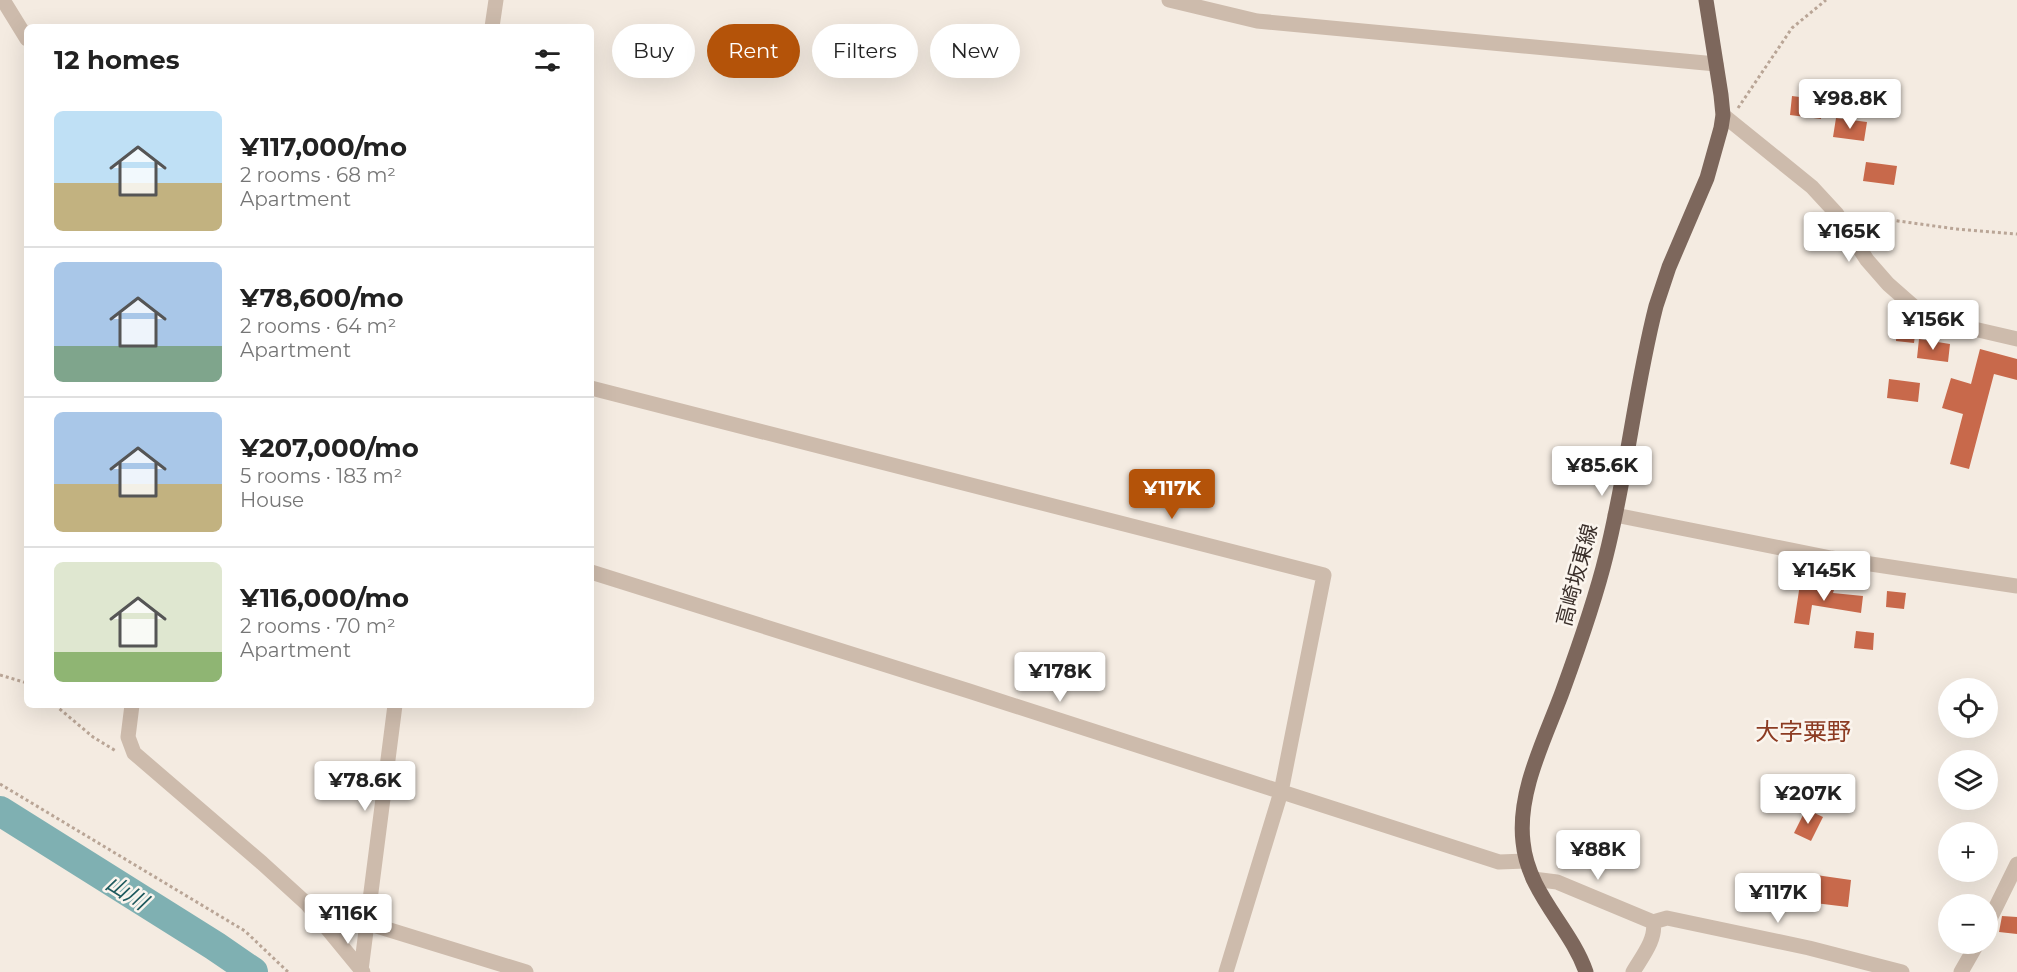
<!DOCTYPE html>
<html lang="en">
<head>
<meta charset="utf-8">
<style>
  body { margin:0; font-family:Montserrat,"Noto Sans JP",sans-serif; background:#f2f2f2; color:#222; height:100vh; display:flex; flex-direction:column; font-size:22px; white-space:nowrap }
  * { box-sizing:border-box; margin:0 }
  p { font-size:20px; color:#767676 }
  .icon { flex:none; width:33px; height:33px; fill:none; stroke:currentColor; stroke-width:2; stroke-linecap:round; stroke-linejoin:round }
  .map { position:relative; flex:1; overflow:hidden }
  .sheet { position:absolute; left:24px; top:24px; width:570px; height:684px; display:flex; flex-direction:column; background:#fff; border-radius:9px; box-shadow:0 6px 24px #0002 }
  .sheet>* { flex:none }
  .banner { position:absolute; left:612px; top:24px; width:570px; height:54px; display:flex; gap:12px }
  .tools { position:absolute; left:1938px; top:678px; display:grid; gap:12px }
  .tools a { display:grid; place-items:center; width:60px; height:60px; border-radius:50%; background:#fff; box-shadow:0 6px 24px #0002; font-size:30px }
  .price { position:absolute; translate:-50% -51px; padding:0 14px; border-radius:6px; background:#fff; color:#222; font-size:20px; line-height:39px; filter:drop-shadow(0 2px 3px #0008) }
  .price::after { content:''; position:absolute; left:50%; top:36px; width:18px; height:14px; margin-left:-9px; background:inherit; clip-path:polygon(0 0,100% 0,50% 100%) }
  .price.on { background:#b45309; color:#fff }
  ul { padding:0; list-style:none }
  li { display:flex; align-items:center; gap:18px; height:150px; padding:0 30px }
  li+li { border-top:2px solid #e0e0e0 }
  li span { display:grid; place-items:center; flex:none; width:168px; height:120px; border-radius:9px; color:#555 }
  li>.icon { margin-inline-start:auto }
  span .icon { width:72px; height:72px; fill:#fffc; stroke-width:1 }
  li b { font-size:26px }
  h2 { display:flex; justify-content:space-between; align-items:center; height:72px; padding:0 30px; font-size:26px }
  .chip { padding:0 21px; border-radius:27px; background:#fff; box-shadow:0 6px 24px #0002; font-size:21px; line-height:54px }
  .chip.on { background:#b45309; color:#fff }
  .map>svg:first-child { display:block }
</style>
</head>
<body>
<div class="map">
<svg width="2017" height="972" viewBox="0 0 2017 972">
  <rect width="100%" height="100%" fill="#f4ebe1"/>
  <g fill="none" stroke-linecap="round" stroke-linejoin="round">
    <path stroke="#7fb0b2" stroke-width="30" d="M0 811 215 946 253 972"/>
  </g>
  <path fill="#c8694b" d="M1792 96 1823 100 1821 119 1790 115Z
    M1836 118 1867 122 1864 141 1833 137Z
    M1866 162 1897 166 1894 185 1863 181Z
    M1897 325 1916 327 1914 343 1896 341Z
    M1919 339 1950 344 1948 362 1917 358Z
    M1980 349 2017 359V380L1994 374 1969 469 1950 464 1963 414 1942 408 1951 378 1971 384Z
    M1889 379 1920 383 1918 402 1887 398Z
    M1800 584 1834 590 1833 593 1863 596 1861 613 1812 605 1809 625 1794 623Z
    M1887 591 1906 593 1904 609 1886 607Z
    M1856 631 1874 633 1873 650 1854 648Z
    M1806 809 1823 817 1811 841 1794 833Z
    M1802 873 1851 880 1848 907 1798 901Z
    M2002 916 2017 917V934L1999 932Z"/>
  <g fill="none" stroke-linecap="round" stroke-linejoin="round">
    <path stroke="#b9a596" stroke-width="3" stroke-dasharray="3 3" stroke-linecap="butt" d="M1738 108 1792 28 1826 0
      M1855 215 1956 229 2017 234
      M0 675 27 683
      M55 705 93 737 116 751
      M0 784 245 931 288 972"/>
    <path stroke="#cdbbac" stroke-width="15" d="M3 0 27 39
      M1169 0 1257 21 1716 64
      M492 27 496 0
      M1723 115 1812 187 1836 213 1867 260 1888 284 1913 306 1948 323 2017 339
      M591 388 1324 575 1281 792 1226 972
      M1615 515 1831 558 2017 586
      M591 572 969 691 1499 862 1526 861
      M132 705 128 737 134 753 262 863 307 904 363 972
      M1533 879 1557 882 1653 922 1667 918 1809 948 1902 972
      M367 923 526 972
      M1988 923 2017 864
      M361 970 395 705
      M1633 972C1641 958 1657 939 1653 922
      M1961 972 1977 944"/>
    <path stroke="#7d675c" stroke-width="15" d="M1586 972C1570 926 1528 894 1523 842 1517 791 1546 737 1563 690 1579 646 1595 601 1606 556 1627 473 1635 388 1656 306L1669 267 1707 178 1721 128 1723 115 1721 95 1706 0"/>
  </g>
  <g text-anchor="middle" stroke-width="5" stroke-linejoin="round" paint-order="stroke">
    <g font-size="21" fill="#3b302b" stroke="#fbf5ee">
      <text transform="translate(1577 575) rotate(-75)" y="7">高崎坂東線</text>
    </g>
    <g font-size="22" font-style="italic" fill="#1f5a5e" stroke="#fbf5ee">
      <text transform="translate(127 892) rotate(32)" y="8">山川</text>
    </g>
    <g font-size="24" fill="#8c3b22" stroke="#fbf5ee">
      <text x="1803" y="740">大字粟野</text>
    </g>
  </g>
</svg>
<div class="tools">
<a><svg class="icon" aria-label="locate" viewBox="0 0 24 24"><circle cx="12" cy="12" r="6"/><path d="M12 2v4M12 18v4M2 12h4M18 12h4"/></svg></a>
<a><svg class="icon" aria-label="layers" viewBox="0 0 24 24"><path d="M12 4l9 5-9 5-9-5zM3 14l9 5 9-5"/></svg></a>
<a>+</a>
<a>−</a>
</div>
<b class="price" style="left:1850px;top:130px">¥98.8K</b>
<b class="price" style="left:1849px;top:263px">¥165K</b>
<b class="price" style="left:1933px;top:351px">¥156K</b>
<b class="price" style="left:1602px;top:497px">¥85.6K</b>
<b class="price on" style="left:1172px;top:520px">¥117K</b>
<b class="price" style="left:1824px;top:602px">¥145K</b>
<b class="price" style="left:1060px;top:703px">¥178K</b>
<b class="price" style="left:365px;top:812px">¥78.6K</b>
<b class="price" style="left:1808px;top:825px">¥207K</b>
<b class="price" style="left:1598px;top:881px">¥88K</b>
<b class="price" style="left:1778px;top:924px">¥117K</b>
<b class="price" style="left:348px;top:945px">¥116K</b>
<div class="banner">
<a class="chip">Buy</a>
<a class="chip on">Rent</a>
<a class="chip">Filters</a>
<a class="chip">New</a>
</div>
<section class="sheet">
<h2>12 homes<svg class="icon" aria-label="filters" viewBox="0 0 24 24"><path d="M4 7h16M4 17h16"/><circle cx="9" cy="7" r="2"/><circle cx="15" cy="17" r="2"/></svg></h2>
<ul>
<li><span style="background:linear-gradient(#bfe0f5 60%,#c2b280 0)"><svg class="icon" aria-label="home" viewBox="0 0 24 24"><path d="M3 11l9-7 9 7M6 9v11h12V9"/></svg></span><div><b>¥117,000/mo</b><p>2 rooms · 68 m²</p><p>Apartment</p></div></li>
<li><span style="background:linear-gradient(#a9c7e8 70%,#7fa58c 0)"><svg class="icon" aria-label="home" viewBox="0 0 24 24"><path d="M3 11l9-7 9 7M6 9v11h12V9"/></svg></span><div><b>¥78,600/mo</b><p>2 rooms · 64 m²</p><p>Apartment</p></div></li>
<li><span style="background:linear-gradient(#a9c7e8 60%,#c2b280 0)"><svg class="icon" aria-label="home" viewBox="0 0 24 24"><path d="M3 11l9-7 9 7M6 9v11h12V9"/></svg></span><div><b>¥207,000/mo</b><p>5 rooms · 183 m²</p><p>House</p></div></li>
<li><span style="background:linear-gradient(#dfe7d0 75%,#8fb573 0)"><svg class="icon" aria-label="home" viewBox="0 0 24 24"><path d="M3 11l9-7 9 7M6 9v11h12V9"/></svg></span><div><b>¥116,000/mo</b><p>2 rooms · 70 m²</p><p>Apartment</p></div></li>
</ul>
</section>
</div>
</body>
</html>
